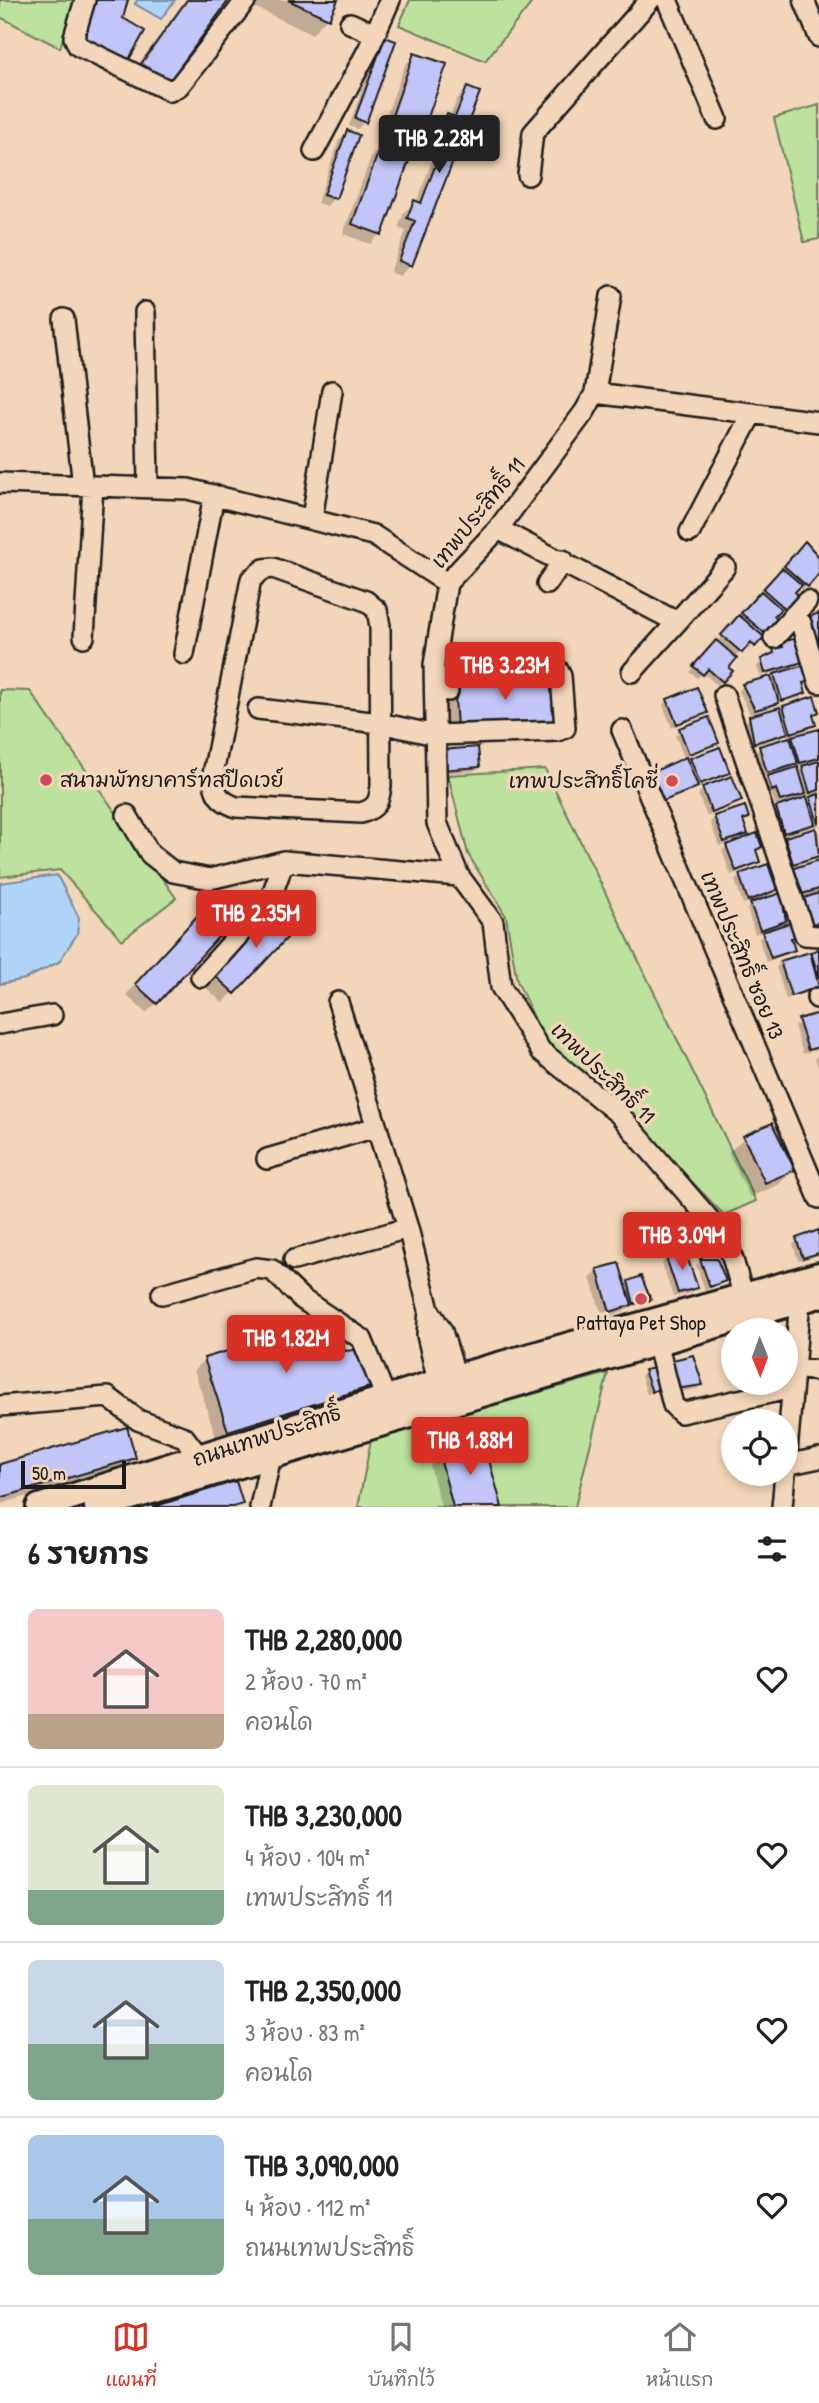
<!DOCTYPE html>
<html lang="th">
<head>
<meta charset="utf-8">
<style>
  body { margin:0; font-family:"Patrick Hand","Playpen Sans Thai",sans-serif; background:#f6f6f6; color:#222; height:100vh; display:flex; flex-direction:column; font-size:26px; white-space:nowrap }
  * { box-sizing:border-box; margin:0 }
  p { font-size:23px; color:#767676 }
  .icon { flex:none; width:38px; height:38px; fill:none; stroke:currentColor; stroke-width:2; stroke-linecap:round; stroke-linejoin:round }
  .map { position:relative; height:1507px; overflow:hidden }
  .drawer { display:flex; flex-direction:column; background:#fff; flex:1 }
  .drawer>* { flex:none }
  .needle { width:46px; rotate:179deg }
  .buttons { position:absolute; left:721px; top:1318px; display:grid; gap:14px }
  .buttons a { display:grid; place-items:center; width:77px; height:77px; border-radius:50%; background:#fff; box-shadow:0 4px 10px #0003; font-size:35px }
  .scale { position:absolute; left:21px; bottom:18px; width:105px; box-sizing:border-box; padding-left:7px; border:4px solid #1c1c1c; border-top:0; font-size:19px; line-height:24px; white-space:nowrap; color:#1c1c1c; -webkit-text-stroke:5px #f3d6b9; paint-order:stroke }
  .price { position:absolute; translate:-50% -60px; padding:0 16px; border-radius:7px; background:#d93025; color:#fff; font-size:23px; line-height:46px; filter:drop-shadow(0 2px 4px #0008) }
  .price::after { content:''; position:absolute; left:50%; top:42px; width:21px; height:16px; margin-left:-10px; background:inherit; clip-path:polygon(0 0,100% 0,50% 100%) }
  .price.on { background:#222; color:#fff }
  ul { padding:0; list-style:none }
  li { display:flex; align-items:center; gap:21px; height:175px; padding:0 28px }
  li+li { border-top:2px solid #e0e0e0 }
  li span { display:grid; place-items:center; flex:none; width:196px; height:140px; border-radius:10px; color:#555 }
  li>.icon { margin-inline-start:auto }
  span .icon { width:84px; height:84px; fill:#fffc; stroke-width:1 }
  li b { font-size:30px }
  h2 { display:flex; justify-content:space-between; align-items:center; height:84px; padding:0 28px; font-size:30px }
  .tabs { display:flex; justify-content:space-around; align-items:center; height:98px; border-top:2px solid #e0e0e0; background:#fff; font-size:19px; color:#767676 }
  .tabs a { display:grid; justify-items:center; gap:4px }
  .tabs .on { color:#d93025 }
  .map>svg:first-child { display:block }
</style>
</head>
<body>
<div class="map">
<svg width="819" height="1507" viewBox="0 0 819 1507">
  <rect width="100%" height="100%" fill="#f3d6b9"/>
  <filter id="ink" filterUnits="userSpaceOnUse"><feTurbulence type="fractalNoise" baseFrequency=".0143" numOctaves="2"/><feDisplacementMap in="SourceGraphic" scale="14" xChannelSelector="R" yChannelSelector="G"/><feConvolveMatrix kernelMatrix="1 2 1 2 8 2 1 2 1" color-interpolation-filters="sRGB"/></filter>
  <g filter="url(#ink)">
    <path fill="#bce29d" stroke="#6c7f5c" stroke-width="2" d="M0 0H74L60 48 0 17Z
      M410 0H534L485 61 399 25Z
      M819 105V239L804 242 774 118Z
      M0 690 30 691 176 898 122 940 60 870 0 877Z
      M545 769 756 1201 724 1215 589 1075 547 1046 517 981 506 916 468 854 448 775Z
      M608 1373 575 1507H358L371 1440Z"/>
    <path fill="#b0d4f8" stroke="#758aa0" stroke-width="2" d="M137 0H175L161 19 135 4Z
      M57 875 79 918 77 934 59 962 25 979 0 984V883Z"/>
    <path fill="#0003" fill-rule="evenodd" d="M82 0H126L120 19 126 62 111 77 67 51Z
      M185 0H227L167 82 152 97 127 80Z
      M255 0H336L327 18 312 34 252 6Z
      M385 39 365 122 357 129 349 126 378 46Z
      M415 55 416 144 405 155 380 234 370 244 343 234 371 157 382 145 376 143 405 65Z
      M467 89 410 265 400 276 390 272 406 231 398 228 404 212 416 203 438 146 430 142 437 126 447 116 450 117 457 99Z
      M347 132 334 198 327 206 317 203 339 140Z
      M801 548 819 560V572L802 590 798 587 792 592 798 597 782 614 778 610 772 617 776 620 749 650 745 646 734 658 726 668 730 671 717 685 703 673 697 678 690 672Z
      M783 643 801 662 793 670 808 681 802 686 804 693 800 698 777 702 772 707 750 714 739 691 743 686 770 680 780 671 760 676 757 666Z
      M551 677 447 738 444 693Z
      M668 700 706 712 672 728 663 705Z
      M784 707 817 713 812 718 814 724 809 729 787 736 786 733 781 737 749 747 745 722 750 717 780 712Z
      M708 719 717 742 684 758 687 764 691 760 728 772 654 807 685 760 675 735Z
      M819 730V760L815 764 819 763V825L814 827 816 833 819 830V857L789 867 781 843 786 839 815 830 813 824 808 828 779 837 772 813 782 803 775 805 771 793 767 794 763 783 773 773 762 776 755 753 760 748ZM795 764 796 769 787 772ZM806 764 798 772 796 767ZM804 794 806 800 795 803ZM816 794 807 803 805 797Z
      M437 756 478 767 473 771 438 774Z
      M703 789 740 801 707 817 698 794Z
      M715 817H747L742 823 746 833 736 843 760 847 755 852 758 861 754 866 731 875 722 851 733 841 719 846 710 822Z
      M819 862V924L807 928 800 904 809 895 798 898 790 874 795 869Z
      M740 876 775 890 765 900 784 921 775 930 795 936 790 941 793 950 788 954 766 962 759 939 767 930 755 934 747 909 756 900 743 904 735 880Z
      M277 907 296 925 223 1003 204 986Z
      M189 926 156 1003 146 1013 126 995Z
      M819 951V989L786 999 776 967 781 963Z
      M819 1015V1049L803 1054 794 1026Z
      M819 1055V1070L815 1058Z
      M771 1126 793 1170 778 1185 750 1197 728 1153 744 1138Z
      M819 1232V1255L798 1261 793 1244Z
      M667 1258 696 1288 691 1293 673 1297 662 1263Z
      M716 1260 724 1281 705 1291 696 1265 700 1261Z
      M598 1270 624 1286 629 1282 649 1299 644 1304 629 1306 623 1312 603 1318 590 1278Z
      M321 1325 323 1335 374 1385 364 1395 217 1440 194 1370 205 1360Z
      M661 1368 701 1384 697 1389 672 1393Z
      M645 1372 659 1386 647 1395 641 1376Z
      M440 1455 500 1507H441L430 1466Z
      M134 1457 124 1468 0 1504V1466Z"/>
    <path fill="#c1c5f7" stroke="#1c1c1c" stroke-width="2" d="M92 0H128L123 18 145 31 127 63 81 36Z
      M187 0H229L168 83 141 64Z
      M288 0H338L329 19Z
      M385 37 396 41 366 123 355 118Z
      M414 53 447 64 418 145 386 133Z
      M467 87 480 92 412 266 399 261 415 221 407 218 414 200 421 203 447 135 439 132 447 114 455 117Z
      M347 130 359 135 336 199 323 195Z
      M381 145 411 155 382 235 352 224Z
      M805 541 819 557V574L808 587 784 566Z
      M782 568 802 585 795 592 800 597 788 611 763 589Z
      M761 591 781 609 774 616 778 620 766 634 741 613Z
      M819 613V642L816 643 808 617Z
      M739 615 764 637 755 647 751 642 742 653 721 635Z
      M797 638 803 662 765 673 761 659 774 653 773 649 783 647 782 642Z
      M716 640 737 658 729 668 733 671 723 682 708 669 703 675 693 666Z
      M805 665 810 681 803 683 806 693 782 701 774 674Z
      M553 675 556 722 457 728 454 681Z
      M771 676 779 703 755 710 742 684Z
      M697 687 708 713 677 724 667 699Z
      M814 696 819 712 813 715 816 725 791 733 783 706Z
      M780 707 788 733 754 743 749 716Z
      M709 717 719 743 689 754 679 728Z
      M819 729V758L800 763 792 736Z
      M790 737 798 764 767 773 759 746Z
      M478 747 480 767 442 770 441 750Z
      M720 747 730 773 700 784 690 758Z
      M686 757 698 787 659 803 646 775Z
      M819 761V790L810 793 802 766Z
      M798 767 806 794 780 801 776 789 772 791 767 776Z
      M732 776 742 801 712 813 702 787Z
      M819 794V823H818L810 797Z
      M807 797 815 824 784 833 776 807Z
      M745 806 749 818 743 820 748 834 724 842 714 816Z
      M816 828 819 856 793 864 785 837Z
      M757 833 762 847 756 850 760 862 736 871 726 845Z
      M819 860V889L802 894 794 868Z
      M768 864 777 890 748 901 739 874Z
      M781 893 786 921 760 930 750 903Z
      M819 893V922L812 924 804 898Z
      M277 905 299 925 235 994 213 974Z
      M199 914 221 934 157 1004 135 984Z
      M792 922 797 937 791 938 795 950 771 958 762 932Z
      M819 949V978L811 952Z
      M810 952 819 987 791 996 780 961Z
      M819 1013V1047L808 1050 798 1019Z
      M772 1123 795 1170 765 1183 743 1136Z
      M819 1230V1253L803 1258 796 1238Z
      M685 1251 698 1288 678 1293 666 1257Z
      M700 1259H717L726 1281 710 1287Z
      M619 1263 632 1305 610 1312 597 1269Z
      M641 1276 651 1300 634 1304 628 1281Z
      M322 1323 325 1333 338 1330 345 1351 364 1349 376 1385 228 1431 204 1358Z
      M693 1355 703 1385 676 1389 665 1362Z
      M657 1368 661 1387 652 1392 644 1370Z
      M127 1427 136 1458 0 1498V1464Z
      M484 1442 502 1507H453L439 1454Z
      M236 1481 243 1504 233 1507H153Z"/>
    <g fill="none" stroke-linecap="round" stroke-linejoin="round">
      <defs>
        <path id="minor" d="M85 0 74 37 78 46 170 91 179 86 246 0
          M667 0 717 119
          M804 0 819 37
          M350 23 375 34
          M314 151 368 50 390 0
          M528 175 533 133 650 0
          M611 296 595 393 585 411 498 529 447 583 434 665 437 823 459 876 493 922 501 987 541 1051 619 1114 727 1240 744 1297
          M145 312 148 487
          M64 319 83 486
          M595 393 819 422
          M0 483 188 489 373 535 447 583
          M312 519 332 391
          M498 529 677 622 632 672
          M690 532 752 413
          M273 568 366 601 377 610 380 626 381 786C379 802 377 808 361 813L236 807C218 800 214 793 213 774L251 579 264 569Z
          M547 584 563 560
          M794 615 801 623 819 683
          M677 622 725 567
          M84 637 93 486
          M774 638 807 601
          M184 654 214 495
          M724 695 805 935 819 936
          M258 709 380 723 435 735 558 731 565 728 561 676 558 670 457 674 448 678V691
          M622 730 819 1198
          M127 815 150 854 173 872 210 879 284 861 459 876
          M201 977 270 900 284 861
          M817 998H819
          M338 1002 408 1228 429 1310 442 1331 456 1377
          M0 1024 52 1015
          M267 1159 376 1127
          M294 1260 408 1228
          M162 1294 256 1268 272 1270 302 1299 362 1339 386 1398
          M429 1310 427 1335 438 1382
          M657 1342 673 1405 681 1413 792 1388
          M794 1368 819 1371
          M0 1406 108 1397 138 1420 184 1437 200 1458
          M786 1464 800 1300
          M786 1465 819 1458
          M260 1507 271 1456
          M782 1507 785 1474"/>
        <path id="major" d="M39 1507 438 1382 819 1275
          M97 1507 819 1295"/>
      </defs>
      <use href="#minor" stroke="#1c1c1c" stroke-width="24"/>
      <use href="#major" stroke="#1c1c1c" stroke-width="30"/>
      <use href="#minor" stroke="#f3d6b9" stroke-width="19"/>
      <use href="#major" stroke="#f3d6b9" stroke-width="24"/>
    </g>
  </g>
  <g fill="#d1495b" stroke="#f3d6b9" stroke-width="2.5">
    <circle cx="46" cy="780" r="7"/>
    <circle cx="672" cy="781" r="7"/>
    <circle cx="641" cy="1299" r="7"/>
  </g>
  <g text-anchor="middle" stroke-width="7" stroke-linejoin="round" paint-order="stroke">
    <g font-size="21" fill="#1c1c1c" stroke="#f3d6b9">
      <text transform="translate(478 513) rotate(-51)" y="7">เทพประสิทธิ์ 11</text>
      <text transform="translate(742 955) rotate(67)" y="7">เทพประสิทธิ์ ซอย 13</text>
      <text transform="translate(603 1073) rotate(44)" y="7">เทพประสิทธิ์ 11</text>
      <text transform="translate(267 1436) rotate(-18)" y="7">ถนนเทพประสิทธิ์</text>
    </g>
    <g font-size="21" fill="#1c1c1c" stroke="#f3d6b9" text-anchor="start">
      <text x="60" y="787">สนามพัทยาคาร์ทสปีดเวย์</text>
      <text x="658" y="788" text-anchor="end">เทพประสิทธิ์โคซี่</text>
      <text x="641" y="1330" text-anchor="middle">Pattaya Pet Shop</text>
    </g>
  </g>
</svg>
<div class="buttons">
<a><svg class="needle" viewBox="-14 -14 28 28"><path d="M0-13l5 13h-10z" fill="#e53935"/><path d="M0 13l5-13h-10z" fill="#767676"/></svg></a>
<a><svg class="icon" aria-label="locate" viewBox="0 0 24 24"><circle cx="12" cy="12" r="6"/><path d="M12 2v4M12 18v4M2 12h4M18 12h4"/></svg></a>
</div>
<div class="scale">50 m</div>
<b class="price on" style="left:439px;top:175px">THB 2.28M</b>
<b class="price" style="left:505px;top:702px">THB 3.23M</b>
<b class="price" style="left:256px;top:950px">THB 2.35M</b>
<b class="price" style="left:682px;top:1272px">THB 3.09M</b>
<b class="price" style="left:286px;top:1375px">THB 1.82M</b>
<b class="price" style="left:470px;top:1477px">THB 1.88M</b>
</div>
<section class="drawer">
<h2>6 รายการ<svg class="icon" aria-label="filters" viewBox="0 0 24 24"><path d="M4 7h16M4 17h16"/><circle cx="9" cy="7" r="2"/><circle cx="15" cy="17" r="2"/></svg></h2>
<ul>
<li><span style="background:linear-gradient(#f6c9c9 75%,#b9a48a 0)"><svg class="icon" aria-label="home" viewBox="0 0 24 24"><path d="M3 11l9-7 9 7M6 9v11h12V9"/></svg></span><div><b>THB 2,280,000</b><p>2 ห้อง · 70 m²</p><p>คอนโด</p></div><svg class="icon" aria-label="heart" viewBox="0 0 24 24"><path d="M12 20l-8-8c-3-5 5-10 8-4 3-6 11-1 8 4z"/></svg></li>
<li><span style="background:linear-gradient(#dfe7d0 75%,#7fa58c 0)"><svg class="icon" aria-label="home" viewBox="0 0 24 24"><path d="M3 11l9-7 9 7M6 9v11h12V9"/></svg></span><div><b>THB 3,230,000</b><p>4 ห้อง · 104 m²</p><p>เทพประสิทธิ์ 11</p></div><svg class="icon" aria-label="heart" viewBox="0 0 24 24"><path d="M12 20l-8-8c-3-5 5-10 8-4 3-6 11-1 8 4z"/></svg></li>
<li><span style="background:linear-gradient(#c9d6e8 60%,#7fa58c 0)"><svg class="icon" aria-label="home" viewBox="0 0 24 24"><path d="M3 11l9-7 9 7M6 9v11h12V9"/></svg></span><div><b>THB 2,350,000</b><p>3 ห้อง · 83 m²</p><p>คอนโด</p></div><svg class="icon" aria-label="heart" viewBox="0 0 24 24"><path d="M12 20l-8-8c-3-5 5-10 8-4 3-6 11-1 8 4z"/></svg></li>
<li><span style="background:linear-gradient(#a9c7e8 60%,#7fa58c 0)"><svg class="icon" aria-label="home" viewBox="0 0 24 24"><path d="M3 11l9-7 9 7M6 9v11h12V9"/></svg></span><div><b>THB 3,090,000</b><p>4 ห้อง · 112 m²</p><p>ถนนเทพประสิทธิ์</p></div><svg class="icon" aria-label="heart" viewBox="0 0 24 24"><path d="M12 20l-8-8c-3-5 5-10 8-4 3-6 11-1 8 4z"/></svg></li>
</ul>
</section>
<nav class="tabs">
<a class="on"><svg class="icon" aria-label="map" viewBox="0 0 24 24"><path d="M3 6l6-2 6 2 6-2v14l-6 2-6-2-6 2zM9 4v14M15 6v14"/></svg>แผนที่</a>
<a><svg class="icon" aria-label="saved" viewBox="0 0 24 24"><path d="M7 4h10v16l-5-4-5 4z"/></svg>บันทึกไว้</a>
<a><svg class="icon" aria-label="home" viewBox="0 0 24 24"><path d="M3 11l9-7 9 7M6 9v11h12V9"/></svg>หน้าแรก</a>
</nav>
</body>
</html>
